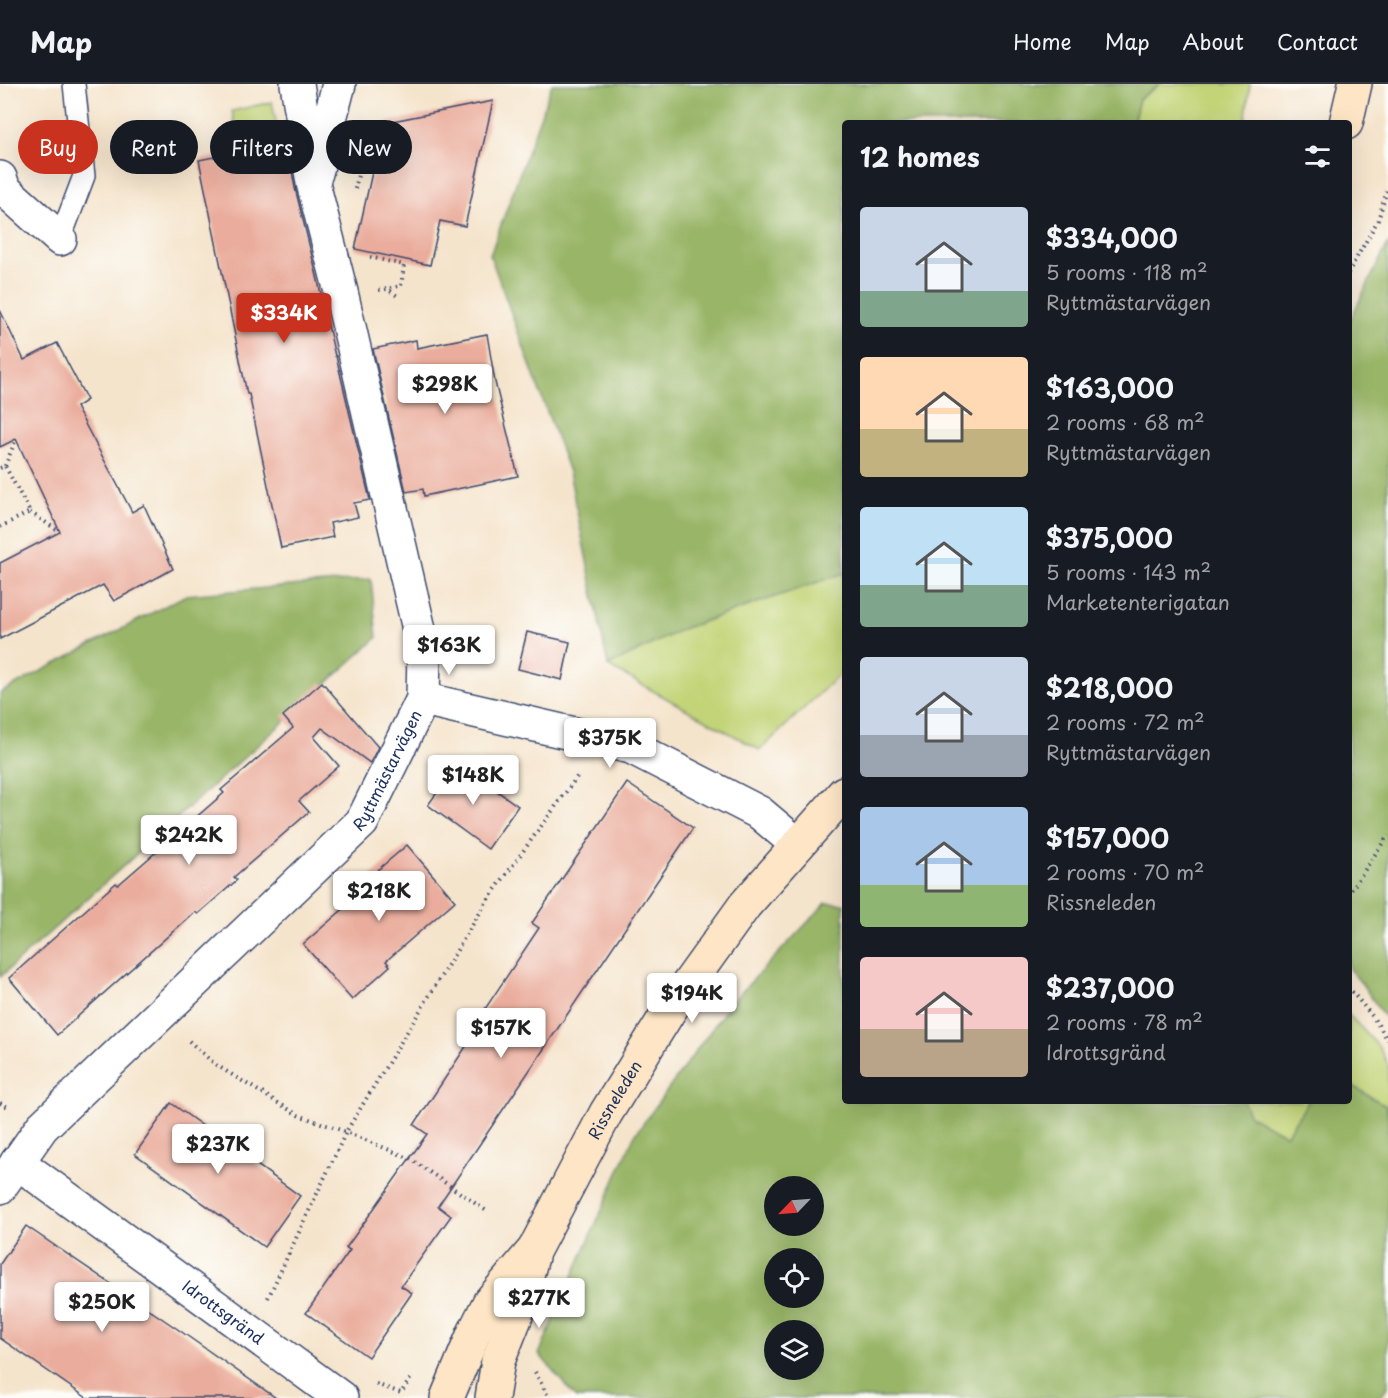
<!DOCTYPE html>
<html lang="en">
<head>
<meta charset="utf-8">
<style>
  body { margin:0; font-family:"Playpen Sans",sans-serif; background:#20242c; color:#f1f3f6; height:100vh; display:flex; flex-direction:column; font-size:22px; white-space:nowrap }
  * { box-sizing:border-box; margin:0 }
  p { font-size:20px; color:#9ea1a6 }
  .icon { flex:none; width:33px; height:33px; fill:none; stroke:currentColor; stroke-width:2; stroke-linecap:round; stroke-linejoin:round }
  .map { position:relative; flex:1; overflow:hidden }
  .drawer { position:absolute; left:842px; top:36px; width:510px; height:984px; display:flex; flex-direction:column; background:#171b24; border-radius:6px; box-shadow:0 6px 24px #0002 }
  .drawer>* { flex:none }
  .banner { position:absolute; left:18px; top:36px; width:570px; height:54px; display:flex; gap:12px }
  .needle { width:39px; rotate:245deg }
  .controls { position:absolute; left:764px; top:1092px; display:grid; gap:12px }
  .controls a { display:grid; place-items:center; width:60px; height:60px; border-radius:50%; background:#171b24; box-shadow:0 6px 24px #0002; font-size:30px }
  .price { position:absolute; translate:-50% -51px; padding:0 14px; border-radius:6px; background:#fff; color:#222; font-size:20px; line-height:39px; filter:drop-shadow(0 2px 3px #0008) }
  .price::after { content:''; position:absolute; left:50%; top:36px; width:18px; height:14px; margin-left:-9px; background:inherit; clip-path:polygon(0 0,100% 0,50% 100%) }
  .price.active { background:#c8321e; color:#fff }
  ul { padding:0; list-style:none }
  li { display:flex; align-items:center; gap:18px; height:150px; padding:0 18px }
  li span { display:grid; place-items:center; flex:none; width:168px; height:120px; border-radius:6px; color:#555 }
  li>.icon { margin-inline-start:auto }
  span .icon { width:72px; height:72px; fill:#fffc; stroke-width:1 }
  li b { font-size:26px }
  h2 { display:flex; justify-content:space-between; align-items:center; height:72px; padding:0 18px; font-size:26px }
  .pill { padding:0 21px; border-radius:27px; background:#171b24; box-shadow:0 6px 24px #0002; font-size:21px; line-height:54px }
  .pill.active { background:#c8321e; color:#fff }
  header { display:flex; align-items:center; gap:36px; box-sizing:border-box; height:84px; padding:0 30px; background:#171b24; border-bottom:2px solid #363941 }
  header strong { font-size:28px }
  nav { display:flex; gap:33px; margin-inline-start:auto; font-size:21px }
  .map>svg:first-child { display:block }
</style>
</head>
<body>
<header>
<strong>Map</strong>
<nav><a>Home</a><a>Map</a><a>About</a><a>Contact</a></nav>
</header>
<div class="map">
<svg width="1388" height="1314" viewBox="0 0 1388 1314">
  <rect width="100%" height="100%" fill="#fdfcf7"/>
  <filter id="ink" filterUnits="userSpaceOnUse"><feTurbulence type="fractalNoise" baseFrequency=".0167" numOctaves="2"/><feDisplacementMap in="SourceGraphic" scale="12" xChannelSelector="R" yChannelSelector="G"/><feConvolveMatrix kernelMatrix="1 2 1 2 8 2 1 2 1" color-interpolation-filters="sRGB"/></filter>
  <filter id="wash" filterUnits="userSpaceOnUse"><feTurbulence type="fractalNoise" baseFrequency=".008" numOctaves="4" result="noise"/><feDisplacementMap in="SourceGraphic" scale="24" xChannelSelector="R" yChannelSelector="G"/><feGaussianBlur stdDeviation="1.35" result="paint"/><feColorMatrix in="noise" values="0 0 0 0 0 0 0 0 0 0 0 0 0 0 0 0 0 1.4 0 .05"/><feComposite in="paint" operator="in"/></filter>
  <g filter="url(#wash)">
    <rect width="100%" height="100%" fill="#f5e4cc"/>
    <path fill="#c2d477" stroke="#6e826a" stroke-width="1.5" d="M1160 0H1250L1245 39H1133L1139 15Z
      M272 18 279 53 240 62 232 27Z
      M844 489V586L760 666 608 582 682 545Z
      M1349 931 1378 962 1388 980V1034L1386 1022 1351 1001H1349Z
      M1243 1017H1309L1286 1051 1250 1032Z"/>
    <path fill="#99b668" stroke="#5a7263" stroke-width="1.5" fill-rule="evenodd" d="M552 0H1160L1139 15 1133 39H844V489L682 545 608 582 569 388 490 171Z
      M1388 159V938L1362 900 1349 885 1348 240Z
      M371 495 377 554 0 893V609L186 511Z
      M826 819 844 820V1017H1243L1250 1032 1286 1051 1309 1017H1348L1349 1001H1351L1386 1022 1388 1034V1302L1379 1314H576L539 1270 634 1052 730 920ZM813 1102V1142H774V1102ZM774 1174H813V1214H774ZM774 1246H813V1286H774Z"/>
    <g id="blocks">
      <path fill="#eaad9d" d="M493 17 465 142 440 137 430 181 355 165 383 39Z
        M287 58 295 104 316 188 335 272H336L370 416 354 419 358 433 330 439 333 453 281 464 249 310H247L199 76Z
        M0 226 24 276 57 259 87 316 76 323 132 428 144 421 173 485 114 517 103 501 0 555V479L60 448 16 355 0 363Z
        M487 250 495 298 518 392 424 412 423 405 406 408 373 265 416 256 417 264Z
        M527 548 570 558 562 596 518 585Z
        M322 598 378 663 370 679 322 644 314 653 339 682 299 717 309 728 234 793 237 796 198 830 195 828 57 951 9 894 116 799 118 801 224 709 221 706 293 644 283 632Z
        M458 679 518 722 488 765 428 721Z
        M627 699 693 744 438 1122 451 1132 401 1202 412 1209 368 1273 306 1229 350 1166 346 1164 427 1050 414 1041 477 946 473 943 539 844 532 839Z
        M407 761 455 817 386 877 390 882 352 916 303 860 372 800 367 795Z
        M171 1019 300 1112 264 1163 135 1070Z
        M26 1142 176 1244 276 1314H87L0 1254V1180Z"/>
    </g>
  </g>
  <g filter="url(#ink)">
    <use href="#blocks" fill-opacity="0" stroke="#3c4a6e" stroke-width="1.5"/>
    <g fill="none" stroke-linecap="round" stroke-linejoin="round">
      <defs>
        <path id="lane" d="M60 155 84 92 74 0"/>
        <g id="street">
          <path d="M316 89 339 0"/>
          <path d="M0 94 4 105 60 155"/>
          <path d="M423 615 631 663 760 729 798 761"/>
          <path id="s1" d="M17 1078 341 1314"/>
          <path id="s2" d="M0 1103 42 1043 362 738 423 615 424 567 341 208 313 99 297 0"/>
        </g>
        <g id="secondary">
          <path d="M1346 39 1355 0"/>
          <path id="s3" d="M447 1314 474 1249 489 1219 534 1166 606 1029 671 924 745 821 798 761 844 709"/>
          <path d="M492 1314 498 1277 516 1232 532 1173"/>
        </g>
      </defs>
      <use href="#lane" stroke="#3c4a6e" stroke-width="24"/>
      <use href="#street" stroke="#3c4a6e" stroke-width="36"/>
      <use href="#secondary" stroke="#3c4a6e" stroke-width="36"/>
      <path stroke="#3c4a6e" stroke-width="4" stroke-dasharray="1.5 4.5" stroke-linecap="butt" d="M355 105 359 86
        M370 173 404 181 401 202 387 205
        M1348 189 1378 136 1388 103
        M379 206 387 205 399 213
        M5 382 16 355
        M0 384 5 382 30 428 0 443
        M30 428 60 448
        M1348 811 1388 751
        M1348 903 1373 933 1388 956
        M189 957 216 981 298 1031 346 1048 409 1074 488 1128
        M0 1019 10 1024
        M268 1214 346 1048 487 817 579 690
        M535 1288 549 1314
        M376 1300 401 1309 412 1292"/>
      <use href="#lane" stroke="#fff" stroke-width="21"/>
      <use href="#street" stroke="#fff" stroke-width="33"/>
      <use href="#secondary" stroke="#fde5c5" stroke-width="33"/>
    </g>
  </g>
  <g text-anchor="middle" stroke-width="5" stroke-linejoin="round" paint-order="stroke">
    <g font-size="16" fill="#1b2f5e" stroke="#fdfcf7">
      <text dy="6" stroke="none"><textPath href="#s2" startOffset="573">Ryttmästarvägen</textPath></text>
      <text dy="6" stroke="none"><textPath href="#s3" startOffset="344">Rissneleden</textPath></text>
      <text dy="6" stroke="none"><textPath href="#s1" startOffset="255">Idrottsgränd</textPath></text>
    </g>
  </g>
</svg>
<div class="controls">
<a><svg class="needle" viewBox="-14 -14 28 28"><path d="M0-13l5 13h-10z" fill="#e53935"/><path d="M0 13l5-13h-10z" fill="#9ea1a6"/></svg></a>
<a><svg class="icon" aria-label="locate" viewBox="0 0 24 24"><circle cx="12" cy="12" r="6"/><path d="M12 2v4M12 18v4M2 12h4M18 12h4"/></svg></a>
<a><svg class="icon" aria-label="layers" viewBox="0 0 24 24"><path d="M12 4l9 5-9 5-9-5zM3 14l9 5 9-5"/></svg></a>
</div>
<b class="price active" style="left:284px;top:260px">$334K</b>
<b class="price" style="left:445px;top:331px">$298K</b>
<b class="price" style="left:449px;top:592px">$163K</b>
<b class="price" style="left:610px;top:685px">$375K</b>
<b class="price" style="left:473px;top:722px">$148K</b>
<b class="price" style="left:189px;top:782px">$242K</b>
<b class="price" style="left:379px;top:838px">$218K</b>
<b class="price" style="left:692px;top:940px">$194K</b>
<b class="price" style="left:501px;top:975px">$157K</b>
<b class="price" style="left:218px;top:1091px">$237K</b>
<b class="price" style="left:539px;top:1245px">$277K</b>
<b class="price" style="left:102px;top:1249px">$250K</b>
<div class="banner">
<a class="pill active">Buy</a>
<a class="pill">Rent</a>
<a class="pill">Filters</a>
<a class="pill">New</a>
</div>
<section class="drawer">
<h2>12 homes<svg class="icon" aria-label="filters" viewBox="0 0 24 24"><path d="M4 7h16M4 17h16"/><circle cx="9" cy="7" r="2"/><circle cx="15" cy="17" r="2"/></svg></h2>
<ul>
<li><span style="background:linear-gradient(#c9d6e8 70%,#7fa58c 0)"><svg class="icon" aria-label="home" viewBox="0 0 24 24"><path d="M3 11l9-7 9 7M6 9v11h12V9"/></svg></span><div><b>$334,000</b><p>5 rooms · 118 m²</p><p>Ryttmästarvägen</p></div></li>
<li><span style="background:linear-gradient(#ffd9b3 60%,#c2b280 0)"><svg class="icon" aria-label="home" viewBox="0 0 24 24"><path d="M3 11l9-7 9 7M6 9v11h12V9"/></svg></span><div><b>$163,000</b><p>2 rooms · 68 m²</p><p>Ryttmästarvägen</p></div></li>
<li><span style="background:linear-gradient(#bfe0f5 65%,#7fa58c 0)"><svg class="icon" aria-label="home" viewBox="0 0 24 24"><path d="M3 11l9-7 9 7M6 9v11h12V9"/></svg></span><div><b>$375,000</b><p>5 rooms · 143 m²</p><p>Marketenterigatan</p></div></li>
<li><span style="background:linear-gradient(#c9d6e8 65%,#9aa5b1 0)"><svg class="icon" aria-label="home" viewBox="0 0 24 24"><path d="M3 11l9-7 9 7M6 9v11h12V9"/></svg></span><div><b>$218,000</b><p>2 rooms · 72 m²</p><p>Ryttmästarvägen</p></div></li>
<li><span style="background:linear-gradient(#a9c7e8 65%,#8fb573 0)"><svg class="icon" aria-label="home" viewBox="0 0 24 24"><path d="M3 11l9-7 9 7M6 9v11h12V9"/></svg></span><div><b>$157,000</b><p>2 rooms · 70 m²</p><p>Rissneleden</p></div></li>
<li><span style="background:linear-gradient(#f6c9c9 60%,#b9a48a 0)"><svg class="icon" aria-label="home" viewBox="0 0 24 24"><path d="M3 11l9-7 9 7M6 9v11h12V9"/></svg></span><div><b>$237,000</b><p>2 rooms · 78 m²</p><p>Idrottsgränd</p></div></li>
</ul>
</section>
</div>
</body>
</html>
